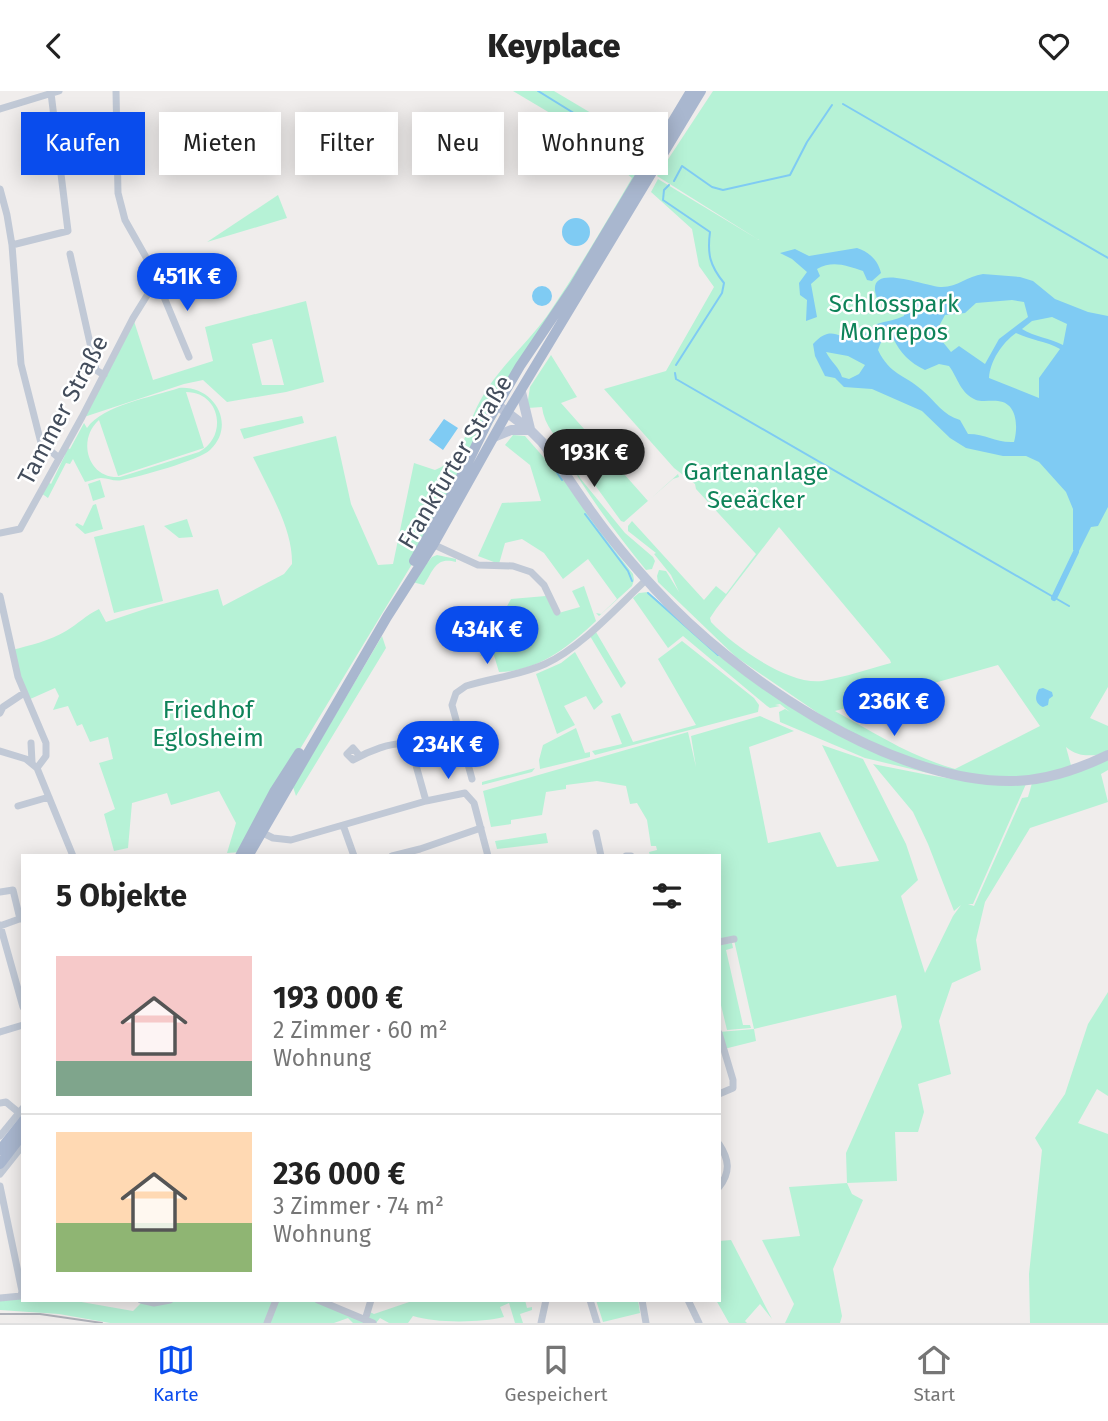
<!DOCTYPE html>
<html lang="de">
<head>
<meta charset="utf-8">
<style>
  body { margin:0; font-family:"Fira Sans",sans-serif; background:#f2f2f2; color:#222; height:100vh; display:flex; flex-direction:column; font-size:26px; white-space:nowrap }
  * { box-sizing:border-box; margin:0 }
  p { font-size:23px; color:#767676 }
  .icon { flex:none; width:38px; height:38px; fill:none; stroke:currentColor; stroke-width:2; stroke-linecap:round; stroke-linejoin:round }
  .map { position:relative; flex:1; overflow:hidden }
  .panel { position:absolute; left:21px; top:763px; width:700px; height:448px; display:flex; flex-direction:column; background:#fff; border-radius:0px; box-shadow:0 4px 18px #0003 }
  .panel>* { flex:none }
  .banner { position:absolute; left:21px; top:21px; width:700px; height:63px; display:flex; gap:14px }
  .price { position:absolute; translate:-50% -60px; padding:0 16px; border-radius:24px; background:#094ced; color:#fff; font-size:23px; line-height:46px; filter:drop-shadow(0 2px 4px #0008) }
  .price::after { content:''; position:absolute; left:50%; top:42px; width:21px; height:16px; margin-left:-10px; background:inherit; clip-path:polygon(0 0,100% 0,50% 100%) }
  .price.current { background:#222; color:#fff }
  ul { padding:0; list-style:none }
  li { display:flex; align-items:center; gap:21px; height:175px; padding:0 35px }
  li+li { border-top:2px solid #e0e0e0 }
  li span { display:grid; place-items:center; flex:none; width:196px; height:140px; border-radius:0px; color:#555 }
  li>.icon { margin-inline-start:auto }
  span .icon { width:84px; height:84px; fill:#fffc; stroke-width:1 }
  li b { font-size:30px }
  h2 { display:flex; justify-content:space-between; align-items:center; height:84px; padding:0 35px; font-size:30px }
  .pill { padding:0 24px; border-radius:0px; background:#fff; box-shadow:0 4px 18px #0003; font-size:24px; line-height:63px }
  .pill.current { background:#094ced; color:#fff }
  header { display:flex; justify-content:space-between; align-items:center; height:91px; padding:0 35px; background:#fff; font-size:32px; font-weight:800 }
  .menu { display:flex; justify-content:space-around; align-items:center; height:98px; border-top:2px solid #e0e0e0; background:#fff; font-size:19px; color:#767676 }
  .menu a { display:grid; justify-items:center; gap:4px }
  .menu .current { color:#094ced }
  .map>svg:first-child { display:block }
</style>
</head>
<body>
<header><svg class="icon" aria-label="back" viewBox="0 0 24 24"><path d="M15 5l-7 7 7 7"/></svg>Keyplace<svg class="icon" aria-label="heart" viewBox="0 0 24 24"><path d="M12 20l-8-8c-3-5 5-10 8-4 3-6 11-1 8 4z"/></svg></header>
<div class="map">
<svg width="1108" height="1232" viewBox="0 0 1108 1232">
  <rect width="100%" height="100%" fill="#f0edec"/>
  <path fill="#b6f2d6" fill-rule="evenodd" d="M513 0H554L655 60 549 232 426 450 274 701 242 761 227 762 236 732 219 700 171 714 167 702 132 712 128 757 114 760 104 723 115 718 99 672 113 668 108 646 90 651 82 633 77 635 68 615 53 619 59 605 55 597 28 609 12 559C31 554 49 550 66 540 78 533 86 524 99 518L106 531 148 517 218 498 223 515 284 483 292 473C293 437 268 398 253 366L336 345 351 413 378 474 393 473 414 372 435 379C466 367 465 336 480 310 497 278 526 254 547 225 577 181 605 133 632 87L625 81 621 73 624 66Z
    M713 0H1108V596L1090 627 1108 635V662C1092 665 1079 667 1066 656L1072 678 1035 688 957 685 853 646 736 566 658 491 657 485 659 479 666 480 679 501 671 484 654 463 656 462 628 440V435L632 430 704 509 716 495 726 503 756 463 696 398 695 393 674 377 604 298 666 280 714 196 699 175 692 138 651 101 658 88 759 149 657 85ZM779 436 890 569 891 572C869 578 845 586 822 590 788 594 735 556 711 531L710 527 716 518ZM998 574 1040 635 955 678C912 666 874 642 835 620Z
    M278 104 287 127 207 151Z
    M306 210 324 291 286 301 227 311 203 289 184 293 81 327 133 227 153 289 213 270 205 236ZM272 248 284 294H262L252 253Z
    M551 264 577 306 561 312 648 410 678 383 679 386 673 388 624 431 621 430 571 361C557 349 544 334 542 316L528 317 527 315 530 296Z
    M179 297C214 294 237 334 210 359 200 369 138 386 122 389 114 391 109 387 101 387 97 387 90 390 85 391L73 368 70 373 66 372 48 407 41 402 47 390 51 393 65 364 62 361 65 356 70 358 84 332 87 337C103 314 153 306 179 297ZM186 301C221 301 228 346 199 361L120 386C87 388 77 348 99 329L118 385 204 357Z
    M302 325 304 332 244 348 240 338Z
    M513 344 525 345 546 369 550 368 608 451 633 483 634 489 632 495 599 525 596 522 601 523 617 508 588 468 563 488 544 462 522 448 505 452 499 473 478 465 502 412 541 410 530 374 505 354Z
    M567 363 580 387 625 442 653 466 655 470 652 478 646 479C616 442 588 405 565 364Z
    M100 389 105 406 93 410 88 393Z
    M96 413 103 438 85 443 75 434 77 432 83 435 93 414Z
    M187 428 193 446 179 447 164 435Z
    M144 434 163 510 114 522 94 446Z
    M437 464 456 468V471C436 466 434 478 424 494L412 491 432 466Z
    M584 495 596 530C568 556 539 580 499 581L493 561 480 565 511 508 546 505 555 523 580 516 572 500Z
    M648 501 712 557 875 660 928 682 865 667 780 631 779 621 785 618 790 621 780 613 775 614 780 615 770 617 767 615 683 545 668 557 633 507 639 502Z
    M596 541 626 592 621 597 590 545Z
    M382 545 386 557 296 705 293 696Z
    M682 550 754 607 759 614 758 621 595 664 592 660 622 653 611 625 620 622 633 651 696 634 658 568Z
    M575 561 603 611 594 619 586 605 564 615 575 634 557 643 536 583 561 572Z
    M760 625 794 640 749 656 768 752 820 741 837 776 879 770 822 654 863 668 906 753 918 789 901 805 925 882 953 825 961 814 954 820 928 753 913 721 873 673C924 683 974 695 1026 693L973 813H968L974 815 1022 707 1028 706 1032 692 1108 668V679L1101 683 1108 711 1030 737 985 811 976 849 981 879 952 892 939 930 951 983 918 993 924 1021 918 1041H895L897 1090 847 1092 852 1103 863 1109 833 1178 842 1225 840 1232H785L794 1213 762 1149 800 1145 789 1096 847 1092 846 1062 902 936 896 904 754 938 756 950 724 958 719 941 754 938 734 849 719 851V765H650L649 761 657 759 656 755H651L647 729 637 712 630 713 626 695 597 690 566 694V698L546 701 542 724 511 729V733L491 736 483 700 688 641 696 676 691 645Z
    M576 637 585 662 590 661V666L540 678 539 669 543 654Z
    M535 677 532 681 482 694V691Z
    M546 742 548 752 497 758 495 750Z
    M732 852 733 857 726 859 743 934H750L751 937 727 939 719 906V854Z
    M1108 901V1005L1097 998 1078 1032 1108 1043V1232H1030L1029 1183 1042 1059 1035 1047 1065 1003 1088 933Z
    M731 1149 772 1228 760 1213 745 1230 747 1232H729L716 1209H719V1150Z
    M23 1206V1209H70L133 1220 142 1211 318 1209 365 1229 368 1220 374 1223 415 1209H510L511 1211 525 1209 527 1217 532 1216V1219L520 1223 523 1232H515L509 1212 500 1216 504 1226C479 1232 435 1232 413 1225L408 1232H389L380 1227 376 1232H353L348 1227 334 1232H110L59 1223 0 1219V1207Z
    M596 1209H638L640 1222 603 1231Z"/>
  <path fill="#7fcbf3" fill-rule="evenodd" d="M562 141a14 14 0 1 1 28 0a14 14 0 1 1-28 0Z
    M857 157C869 161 878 169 881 182L872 190 867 189 863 180C847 175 833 169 817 178L820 185 811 193 817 226 806 230 807 209 800 204 799 192 807 181 792 168 780 162 795 158 809 165Z
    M983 183 1020 186 1033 190 1055 208 1088 221 1108 225V416L1098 435 1091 436 1078 462 1073 459V418L1066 401 1039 371 1026 365H1003L966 357 950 347 922 320 872 298 844 296 835 287 825 285 815 265 813 253C833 231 839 251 859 246 867 244 870 237 877 233 886 230 896 229 904 225 904 210 890 212 878 210 860 167 925 196 942 196 958 196 967 185 983 183ZM1012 209 1024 211 1028 226 999 248 985 273 959 255 951 261 942 250 938 237 945 224 965 222 976 212ZM1052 226 1067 233 1063 254C1050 247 1035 246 1022 238L1032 230ZM1016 242C1030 249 1046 250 1060 258L1039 287V307L989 287C990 270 1002 252 1016 242ZM883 246 893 247C901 263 909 271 925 279L939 273 949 275C958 287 960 302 976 309 982 311 992 309 998 310 1018 312 1018 337 1014 351 995 352 987 343 968 343L960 329C943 324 936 311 922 299 904 283 890 284 878 259ZM826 261 848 265 865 274 859 283 849 288 842 286C839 276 831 271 826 261Z
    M532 205a10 10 0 1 1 20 0a10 10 0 1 1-20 0Z
    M444 328 458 337 443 359 429 349Z
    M1043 597 1052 601 1053 605 1049 608 1048 614 1043 616C1034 612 1035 605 1039 598Z"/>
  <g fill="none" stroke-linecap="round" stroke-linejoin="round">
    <path stroke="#7fcbf3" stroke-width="2" d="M538 0 645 66
      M843 13 1108 167
      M674 90 682 75 712 96 723 99 790 84 807 51 832 14
      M669 94 664 99 663 109 710 141C707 163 710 175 724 192L722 202 676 274
      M675 282 676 288 1069 515
      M548 368 562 389
      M585 423 628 480 632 490
      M648 502 718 564"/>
    <path stroke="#7fcbf3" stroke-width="6" d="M1054 507 1076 461"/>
    <path stroke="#c1c9d6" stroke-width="7" d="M116 0 118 102 125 129 151 175 189 266
      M0 18 59 0
      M0 98 7 124 12 154 21 273 41 352 59 367
      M12 154 68 140 51 2
      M70 163 96 279 104 284
      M0 442 20 438 82 326 133 227 156 190
      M430 452 478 474 513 475 531 481 544 494 557 521
      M0 505 18 586 46 652V665L37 677
      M0 622 3 616 24 602
      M31 652 32 671
      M0 660 26 668 37 677 73 765
      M359 664 353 657 347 663 353 669C367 661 392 650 410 653L426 710
      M472 688 452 614 456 602 466 595C492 587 521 584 545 573 582 556 617 516 646 489
      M18 715 49 706
      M343 734 354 765
      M259 740 273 747 291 749 426 710 465 702 474 712 488 765
      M596 742 601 765
      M392 765 420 758 481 737
      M626 765H631
      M0 801 13 799 20 828
      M0 834 23 916
      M0 835 22 827
      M719 851 734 848
      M0 941 23 934
      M719 942 733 989V997L719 1003
      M0 1012 6 1011 23 1025
      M0 1045 23 1017
      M719 1053C729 1068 731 1081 719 1096
      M0 1083 23 1054
      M0 1095 22 1200 21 1205 0 1207
      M141 1209 154 1212 170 1209
      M318 1209 373 1232
      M590 1209 597 1232
      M642 1209 646 1232
      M688 1209 699 1232
      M365 1229 371 1209
      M267 1232 276 1209
      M541 1232 546 1209"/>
    <path stroke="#bdc6d8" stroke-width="10" d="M521 301 530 338
      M497 314 530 339 542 351C559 372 572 394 588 416 608 445 631 472 655 498 735 586 889 691 1011 690 1044 690 1079 678 1108 664
      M494 346 511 339H530"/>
    <path stroke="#a9b7cf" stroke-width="10" d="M414 470 456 396 488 330 520 275 574 195 691 0
      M240 765 274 701 299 662
      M248 765 387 526 433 454 507 322 701 0
      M0 1059 23 1030
      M0 1073 23 1043"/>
    <path stroke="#aeb0b8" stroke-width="2" d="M0 1223H40L102 1232"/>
  </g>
  <g text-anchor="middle" stroke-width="5" stroke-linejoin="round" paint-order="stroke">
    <g font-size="24" fill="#0e8359" stroke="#fff">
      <text x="894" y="221">Schlosspark<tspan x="894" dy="28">Monrepos</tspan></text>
      <text x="756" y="389">Gartenanlage<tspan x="756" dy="28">Seeäcker</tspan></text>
      <text x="208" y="627">Friedhof<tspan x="208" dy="28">Eglosheim</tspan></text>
    </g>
    <g font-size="24" fill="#434d5c" stroke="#fff">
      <text transform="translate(63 319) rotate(-62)" y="8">Tammer Straße</text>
      <text transform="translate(455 371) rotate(-59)" y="8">Frankfurter Straße</text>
    </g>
  </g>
</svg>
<b class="price" style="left:187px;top:222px">451K €</b>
<b class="price current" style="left:594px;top:398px">193K €</b>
<b class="price" style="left:487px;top:575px">434K €</b>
<b class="price" style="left:894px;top:647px">236K €</b>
<b class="price" style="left:448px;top:690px">234K €</b>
<div class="banner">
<a class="pill current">Kaufen</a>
<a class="pill">Mieten</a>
<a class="pill">Filter</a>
<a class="pill">Neu</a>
<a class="pill">Wohnung</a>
</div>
<section class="panel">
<h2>5 Objekte<svg class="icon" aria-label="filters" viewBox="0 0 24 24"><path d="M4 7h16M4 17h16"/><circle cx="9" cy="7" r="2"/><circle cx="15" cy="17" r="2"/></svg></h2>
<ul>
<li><span style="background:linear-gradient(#f6c9c9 75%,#7fa58c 0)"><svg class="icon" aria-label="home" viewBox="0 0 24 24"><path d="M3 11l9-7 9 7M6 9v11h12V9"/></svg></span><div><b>193 000 €</b><p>2 Zimmer · 60 m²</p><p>Wohnung</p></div></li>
<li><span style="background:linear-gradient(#ffd9b3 65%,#8fb573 0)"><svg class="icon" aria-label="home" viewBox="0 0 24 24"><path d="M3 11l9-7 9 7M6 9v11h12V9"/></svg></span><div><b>236 000 €</b><p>3 Zimmer · 74 m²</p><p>Wohnung</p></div></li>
</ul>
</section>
</div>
<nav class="menu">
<a class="current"><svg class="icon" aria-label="map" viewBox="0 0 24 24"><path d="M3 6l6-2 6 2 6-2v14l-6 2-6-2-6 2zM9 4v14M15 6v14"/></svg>Karte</a>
<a><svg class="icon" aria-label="saved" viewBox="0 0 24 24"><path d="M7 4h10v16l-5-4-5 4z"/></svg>Gespeichert</a>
<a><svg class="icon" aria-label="home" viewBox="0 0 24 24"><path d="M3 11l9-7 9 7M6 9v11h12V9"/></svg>Start</a>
</nav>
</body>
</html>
